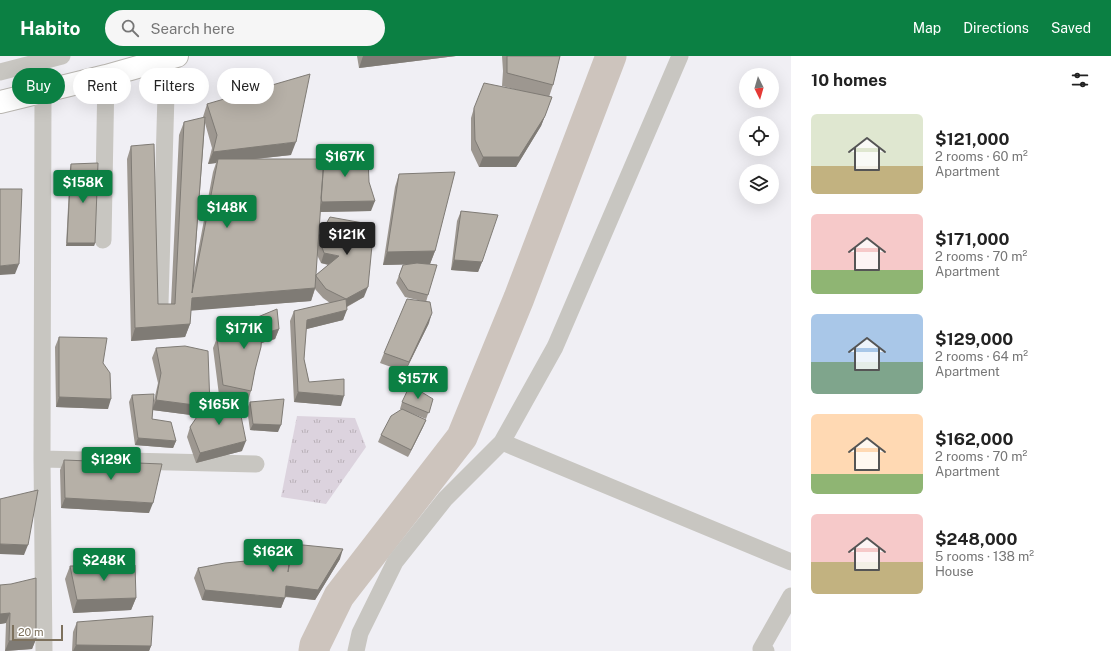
<!DOCTYPE html>
<html lang="en">
<head>
<meta charset="utf-8">
<style>
  body { margin:0; font-family:"Public Sans",sans-serif; background:#f6f6f6; color:#222; height:100vh; display:flex; flex-direction:column; font-size:15px; white-space:nowrap }
  * { box-sizing:border-box; margin:0 }
  p { font-size:13px; color:#767676 }
  .icon { flex:none; width:22px; height:22px; fill:none; stroke:currentColor; stroke-width:2; stroke-linecap:round; stroke-linejoin:round }
  .map { position:relative; flex:1; overflow:hidden }
  .side { display:flex; flex-direction:column; background:#fff; width:320px }
  .side>* { flex:none }
  .top-card { position:absolute; left:12px; top:12px; width:380px; height:36px; display:flex; gap:8px }
  .needle { width:26px; rotate:175deg }
  .fabs { position:absolute; left:739px; top:12px; display:grid; gap:8px }
  .fabs a { display:grid; place-items:center; width:40px; height:40px; border-radius:50%; background:#fff; box-shadow:0 4px 16px #0002; font-size:20px }
  .scale { position:absolute; left:12px; bottom:10px; width:51px; box-sizing:border-box; padding-left:4px; border:2px solid #7d715d; border-top:0; font-size:11px; line-height:14px; white-space:nowrap; color:#7d715d; -webkit-text-stroke:3px #fff; paint-order:stroke }
  .price { position:absolute; translate:-50% -34px; padding:0 9px; border-radius:4px; background:#0b8043; color:#fff; font-size:13px; line-height:26px; filter:drop-shadow(0 1px 2px #0008) }
  .price::after { content:''; position:absolute; left:50%; top:24px; width:12px; height:9px; margin-left:-6px; background:inherit; clip-path:polygon(0 0,100% 0,50% 100%) }
  .price.selected { background:#222; color:#fff }
  ul { padding:0; list-style:none }
  li { display:flex; align-items:center; gap:12px; height:100px; padding:0 20px }
  li span { display:grid; place-items:center; flex:none; width:112px; height:80px; border-radius:6px; color:#555 }
  li>.icon { margin-inline-start:auto }
  span .icon { width:48px; height:48px; fill:#fffc; stroke-width:1 }
  li b { font-size:17px }
  h2 { display:flex; justify-content:space-between; align-items:center; height:48px; padding:0 20px; font-size:17px }
  .tag { padding:0 14px; border-radius:18px; background:#fff; box-shadow:0 4px 16px #0002; font-size:14px; line-height:36px }
  .tag.selected { background:#0b8043; color:#fff }
  header { display:flex; align-items:center; gap:24px; box-sizing:border-box; height:56px; padding:0 20px; background:#0b8043; color:#fff }
  header strong { font-size:19px }
  nav { display:flex; gap:22px; margin-inline-start:auto; font-size:14px }
  .search { width:280px; height:36px; background:#f6f6f6; display:flex; align-items:center; gap:10px; box-sizing:border-box; padding:0 14px; border-radius:22px; color:#767676; font-size:15px }
  main { display:flex; flex:1; min-height:0 }
  .map>svg:first-child { display:block }
</style>
</head>
<body>
<header>
<strong>Habito</strong>
<div class="search"><svg class="icon" aria-label="search" viewBox="0 0 24 24"><circle cx="10" cy="10" r="6"/><path d="M15 15l6 6"/></svg>Search here</div>
<nav><a>Map</a><a>Directions</a><a>Saved</a></nav>
</header>
<main>
<div class="map">
<svg width="791" height="595" viewBox="0 0 791 595">
  <defs>
    <pattern id="grass-tufts" width="24" height="20" patternUnits="userSpaceOnUse"><rect width="24" height="20" fill="#dcd3de"/><path d="M3 7l-1-3M5 7V3M7 7l1-3M15 17l-1-3M17 17v-4M19 17l1-3" fill="none" stroke="#b8b0b7"/></pattern>
  </defs>
  <rect width="100%" height="100%" fill="#f0eff4"/>
  <path fill="url(#grass-tufts)" d="M297 360 355 362 366 391 326 448 281 441Z"/>
  <g fill="none" stroke-linecap="round" stroke-linejoin="round">
    <path stroke="#cdc4bd" stroke-width="31" d="M314 595 315 589 339 540 462 381 519 242 611 0"/>
    <defs>
      <path id="highway" d="M0 46 106 20 177 0"/>
    </defs>
    <use href="#highway" stroke="#b9b6b1" stroke-width="24"/>
    <path stroke="#c8c6c1" stroke-width="17" d="M0 16 62 0
      M43 35 42 403 44 595
      M103 184 106 20
      M160 248 167 3
      M502 386 791 506
      M42 403 256 408
      M356 595 360 577 395 506 445 443 502 386 555 291 680 0
      M766 595 761 593 791 540"/>
    <use href="#highway" stroke="#fff" stroke-width="22"/>
  </g>
  <path fill="#9d9790" fill-rule="evenodd" d="M357 0H456L359 12Z
    M502 0H560L553 29 549 41H552L541 70 516 111H479L471 94V62L474 52 521 35 502 30 503 15Z
    M207 48 291 99 256 103H321V100L325 90 369 126 371 155 320 156 319 180 364 241 347 251 343 264 306 273 304 303 309 326 341 350 294 346 290 265 294 255 330 247 323 242 315 233 311 245 191 254 190 268 185 281 131 285 127 103 131 90 158 248H171L179 79 184 66 203 62V61ZM205 67 212 92 208 108 216 107 213 116 194 217ZM317 199 321 207 328 209 316 219Z
    M71 108 95 187 94 190H66L70 112Z
    M399 118 435 195 430 208H425L428 239 426 246 405 241 396 227 403 209 410 208 383 209 395 131Z
    M461 155 482 206 478 216 451 214 457 165Z
    M429 267 405 316 380 307 384 297Z
    M279 273 275 283 261 287 255 314 251 335 248 345 238 343 242 395 196 407 187 381 190 371 198 360 153 354 152 363 176 385 173 392 135 389 129 346 132 339 153 349 158 327 152 302 156 292 210 351 233 342 219 339 213 292 217 282Z
    M59 281 103 307 108 353 56 351 55 291Z
    M433 343 426 363 403 354 426 364 423 371 408 401 378 386 381 379 402 354 400 353 402 346Z
    M250 346 278 376 250 374 247 353Z
    M64 404 149 457 61 452 60 414Z
    M293 488 340 503 315 544 285 541 281 552 202 544 194 522 198 512 290 498Z
    M70 510 136 542 131 554 73 557 65 523Z
    M0 529 36 583 32 593 5 595 6 567 0 568Z
    M77 566 151 590 149 595H72L73 576Z"/>
  <path fill="#7f7b75" d="M363 0H456L359 12Z
    M545 60 541 70 516 111H479L483 101Z
    M296 86 291 99 217 107 218 103 216 107 208 108 213 96Z
    M375 145 371 155 318 156 322 146Z
    M67 187H95L94 190H66Z
    M435 195 430 208 383 209 387 196Z
    M324 197 339 200 335 210 321 207Z
    M454 204 482 206 478 216 451 214Z
    M19 208 15 218 0 219V210Z
    M368 231 364 241 342 253 346 243Z
    M315 232 311 245 187 255 192 242Z
    M347 254 343 264 303 274 307 264Z
    M432 257 429 267 405 316 409 306Z
    M190 268 185 281 131 285 135 272Z
    M279 273 275 283 258 288 262 278Z
    M298 336 344 340 341 350 294 346Z
    M59 341 111 343 108 353 56 351Z
    M156 344 210 351 207 361 152 354Z
    M426 364 423 371 408 401 411 394Z
    M253 368 281 369 278 376 250 374Z
    M138 382 176 385 173 392 135 389Z
    M246 385 242 395 196 407 200 397Z
    M65 442 153 447 149 457 61 452Z
    M0 488 28 489 24 499 0 498Z
    M343 493 340 503 315 544 282 540 286 530Z
    M205 534 285 542 281 552 202 544Z
    M136 542 131 554 73 557 77 544Z
    M10 557 6 567 0 568V558Z
    M36 583 32 593 5 595 9 585Z
    M76 589 151 590 149 595H73Z"/>
  <path fill="#b6b0a7" stroke="#7f7b75" d="M507 0H560L553 29 507 17Z
    M310 18 296 86 213 96 217 79 207 48Z
    M484 27 552 41 545 60 519 101H483L475 84 474 52Z
    M205 61 192 237 218 103H324L315 232 192 242 190 268 135 272 131 90 154 88 158 248H175L184 66Z
    M325 90 368 102 369 126 375 145 322 146 321 142Z
    M98 107 95 187H67L71 108Z
    M455 116 435 195 387 196 399 118Z
    M0 133H22L19 208 0 210Z
    M461 155 498 159 482 206 454 204Z
    M330 161 374 169 368 231 346 243 326 233 316 220V219L339 200 324 197 319 183V180Z
    M417 207 437 209 428 239 408 234 399 220 403 209Z
    M346 243 347 254 307 264 304 303 309 326 344 323V340L298 336 294 255Z
    M407 243 430 246 432 257 409 306 384 297Z
    M277 253 279 273 262 278 261 291 255 314 251 335 223 329 217 282 241 268Z
    M59 281 107 282 103 307 110 317 111 343 59 341Z
    M185 290 208 295 210 351 156 344 161 317 156 292Z
    M410 329 433 343 429 357 402 346Z
    M154 338 152 363 171 366 176 385 138 382 132 339Z
    M237 340 246 385 200 397 190 371 201 355Z
    M284 343 281 369 253 368 250 346Z
    M402 353 426 364 411 394 381 379 391 360Z
    M64 404 162 408 153 447 65 442Z
    M38 434 28 489 0 488V443Z
    M293 488 343 493 318 534 286 530 285 542 205 534 198 512 225 507 246 505 290 498 288 516Z
    M135 509 136 542 77 544 70 510Z
    M36 522V583L9 585 10 557 0 558V529L11 528Z
    M153 560 151 590 76 589 77 566Z"/>
</svg>
<div class="fabs">
<a><svg class="needle" viewBox="-14 -14 28 28"><path d="M0-13l5 13h-10z" fill="#e53935"/><path d="M0 13l5-13h-10z" fill="#767676"/></svg></a>
<a><svg class="icon" aria-label="locate" viewBox="0 0 24 24"><circle cx="12" cy="12" r="6"/><path d="M12 2v4M12 18v4M2 12h4M18 12h4"/></svg></a>
<a><svg class="icon" aria-label="layers" viewBox="0 0 24 24"><path d="M12 4l9 5-9 5-9-5zM3 14l9 5 9-5"/></svg></a>
</div>
<div class="scale">20 m</div>
<b class="price" style="left:345px;top:122px">$167K</b>
<b class="price" style="left:83px;top:148px">$158K</b>
<b class="price" style="left:227px;top:173px">$148K</b>
<b class="price selected" style="left:347px;top:200px">$121K</b>
<b class="price" style="left:244px;top:294px">$171K</b>
<b class="price" style="left:418px;top:344px">$157K</b>
<b class="price" style="left:219px;top:370px">$165K</b>
<b class="price" style="left:111px;top:425px">$129K</b>
<b class="price" style="left:273px;top:517px">$162K</b>
<b class="price" style="left:104px;top:526px">$248K</b>
<div class="top-card">
<a class="tag selected">Buy</a>
<a class="tag">Rent</a>
<a class="tag">Filters</a>
<a class="tag">New</a>
</div>
</div>
<section class="side">
<h2>10 homes<svg class="icon" aria-label="filters" viewBox="0 0 24 24"><path d="M4 7h16M4 17h16"/><circle cx="9" cy="7" r="2"/><circle cx="15" cy="17" r="2"/></svg></h2>
<ul>
<li><span style="background:linear-gradient(#dfe7d0 65%,#c2b280 0)"><svg class="icon" aria-label="home" viewBox="0 0 24 24"><path d="M3 11l9-7 9 7M6 9v11h12V9"/></svg></span><div><b>$121,000</b><p>2 rooms · 60 m²</p><p>Apartment</p></div></li>
<li><span style="background:linear-gradient(#f6c9c9 70%,#8fb573 0)"><svg class="icon" aria-label="home" viewBox="0 0 24 24"><path d="M3 11l9-7 9 7M6 9v11h12V9"/></svg></span><div><b>$171,000</b><p>2 rooms · 70 m²</p><p>Apartment</p></div></li>
<li><span style="background:linear-gradient(#a9c7e8 60%,#7fa58c 0)"><svg class="icon" aria-label="home" viewBox="0 0 24 24"><path d="M3 11l9-7 9 7M6 9v11h12V9"/></svg></span><div><b>$129,000</b><p>2 rooms · 64 m²</p><p>Apartment</p></div></li>
<li><span style="background:linear-gradient(#ffd9b3 75%,#8fb573 0)"><svg class="icon" aria-label="home" viewBox="0 0 24 24"><path d="M3 11l9-7 9 7M6 9v11h12V9"/></svg></span><div><b>$162,000</b><p>2 rooms · 70 m²</p><p>Apartment</p></div></li>
<li><span style="background:linear-gradient(#f6c9c9 60%,#c2b280 0)"><svg class="icon" aria-label="home" viewBox="0 0 24 24"><path d="M3 11l9-7 9 7M6 9v11h12V9"/></svg></span><div><b>$248,000</b><p>5 rooms · 138 m²</p><p>House</p></div></li>
</ul>
</section>
</main>
</body>
</html>
